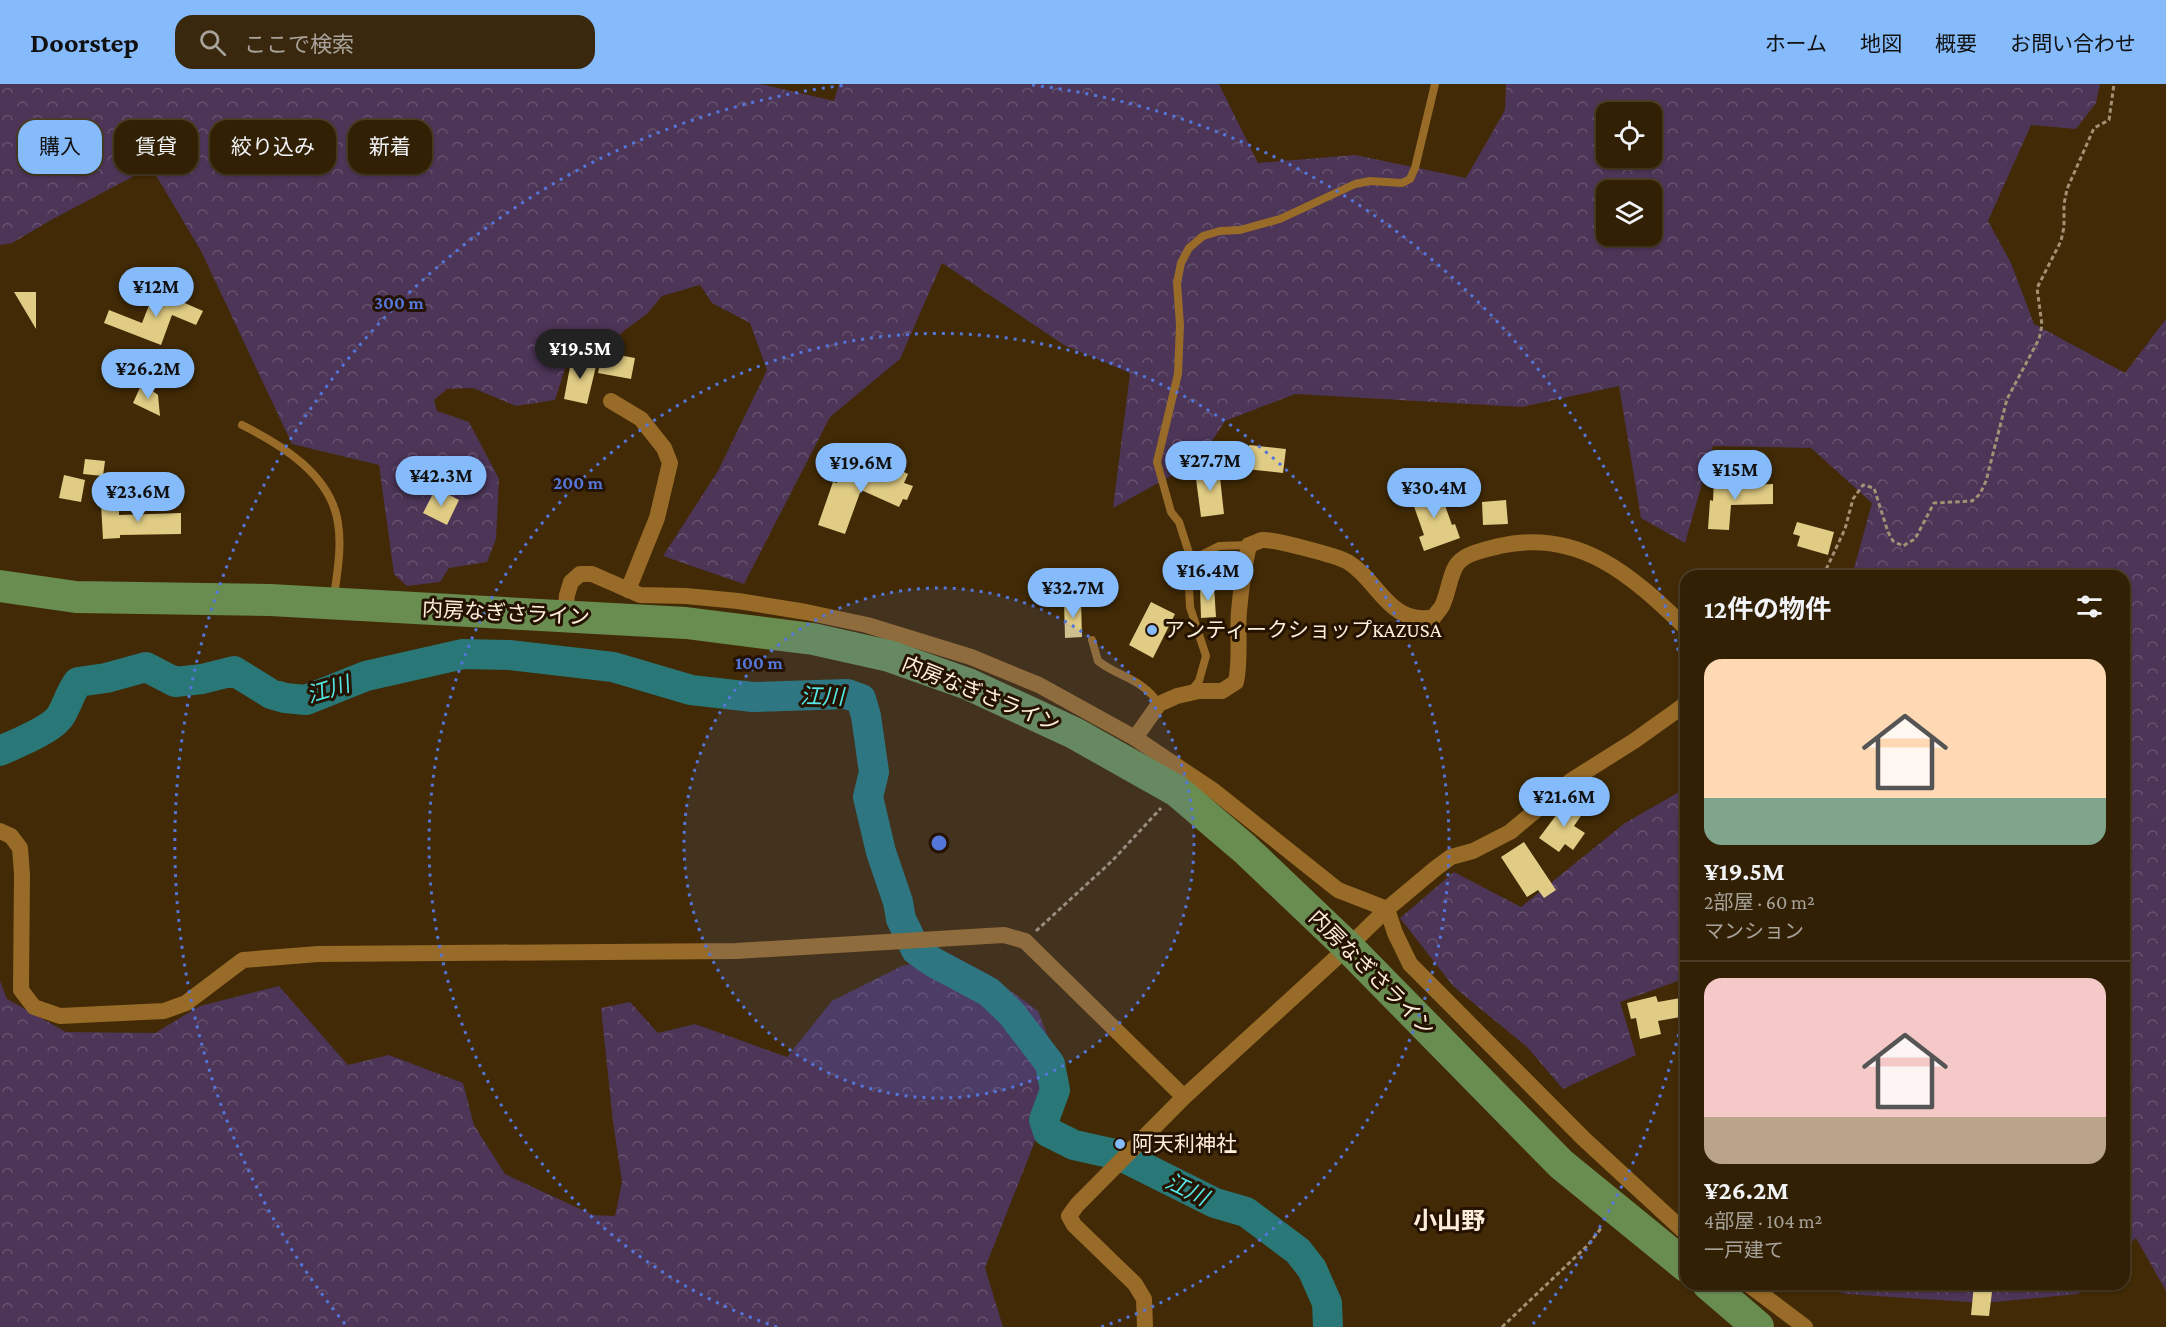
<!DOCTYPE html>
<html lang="ja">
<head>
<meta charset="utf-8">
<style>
  body { margin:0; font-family:"Crimson Pro","Noto Sans JP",serif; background:#39280e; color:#f1f3f6; height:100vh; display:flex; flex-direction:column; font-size:22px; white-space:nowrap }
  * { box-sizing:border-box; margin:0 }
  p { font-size:20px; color:#a8a39a }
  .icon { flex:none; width:33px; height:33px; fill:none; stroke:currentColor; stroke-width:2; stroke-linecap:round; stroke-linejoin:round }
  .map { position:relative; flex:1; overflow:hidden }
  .panel { position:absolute; left:1680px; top:486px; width:450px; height:720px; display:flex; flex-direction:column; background:#312004; border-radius:18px; box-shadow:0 2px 4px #0004,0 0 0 2px #4c3e26 }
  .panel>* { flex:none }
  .hud { position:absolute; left:18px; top:36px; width:570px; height:54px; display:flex; gap:12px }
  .fabs { position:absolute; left:1596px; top:18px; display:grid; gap:12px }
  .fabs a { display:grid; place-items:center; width:66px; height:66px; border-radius:12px; background:#312004; box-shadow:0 2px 4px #0004,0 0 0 2px #4c3e26; font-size:30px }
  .price { position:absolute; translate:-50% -51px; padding:0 14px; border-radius:21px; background:#86bbfb; color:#111; font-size:20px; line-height:39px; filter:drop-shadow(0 2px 3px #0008) }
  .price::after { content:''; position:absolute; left:50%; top:36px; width:18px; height:14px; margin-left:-9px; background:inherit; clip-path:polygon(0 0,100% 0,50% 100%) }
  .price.selected { background:#222; color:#fff }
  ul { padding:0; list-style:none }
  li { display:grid; align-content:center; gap:12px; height:318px; padding:0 24px }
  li+li { border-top:2px solid #4c3e26 }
  li span { display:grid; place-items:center; height:186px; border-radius:18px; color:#555 }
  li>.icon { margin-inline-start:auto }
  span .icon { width:108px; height:108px; fill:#fffc; stroke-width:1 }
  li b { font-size:26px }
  h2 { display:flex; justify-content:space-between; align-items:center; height:72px; padding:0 24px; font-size:26px }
  .chip { padding:0 21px; border-radius:18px; background:#312004; box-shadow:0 2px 4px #0004,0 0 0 2px #4c3e26; font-size:21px; line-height:54px }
  .chip.selected { background:#86bbfb; color:#111 }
  header { display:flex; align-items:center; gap:36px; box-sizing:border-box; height:84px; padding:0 30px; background:#86bbfb; color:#111 }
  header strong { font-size:28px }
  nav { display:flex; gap:33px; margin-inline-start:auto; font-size:21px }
  .search { width:420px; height:54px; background:#39280e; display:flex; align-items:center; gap:15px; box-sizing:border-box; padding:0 21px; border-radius:18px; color:#a8a39a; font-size:22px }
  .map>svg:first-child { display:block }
</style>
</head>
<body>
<header>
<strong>Doorstep</strong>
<div class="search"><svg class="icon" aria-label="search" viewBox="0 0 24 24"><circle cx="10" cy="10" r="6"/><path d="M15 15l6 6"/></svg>ここで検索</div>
<nav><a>ホーム</a><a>地図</a><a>概要</a><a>お問い合わせ</a></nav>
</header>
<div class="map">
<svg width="2166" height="1243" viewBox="0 0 2166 1243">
  <defs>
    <pattern id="forest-crowns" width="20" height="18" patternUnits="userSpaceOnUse" patternTransform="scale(1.5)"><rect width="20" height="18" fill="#4c3557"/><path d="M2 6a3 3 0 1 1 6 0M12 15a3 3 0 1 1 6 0" fill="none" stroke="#67536f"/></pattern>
  </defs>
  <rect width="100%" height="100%" fill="#412a05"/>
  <path fill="url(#forest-crowns)" fill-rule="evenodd" d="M0 0H761L834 17 839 0H1219L1258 79 1355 71 1466 94 1505 26 1506 0H2100L2096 19 2076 45 2031 41 1988 137 2011 179 2034 240 2125 289 2166 235V1207L2136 1154 2124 1165V492H1852L1872 419 1811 364 1713 362 1685 459 1641 434 1619 302 1522 323 1295 310 1225 337 1200 376 1113 424 1130 289 1064 261 942 179 900 275 830 333 744 500 663 472 718 387 767 286 750 239 712 219 700 201 662 212 647 230 625 246 603 266 569 272 555 316 516 322 473 304 447 305 434 316 437 327 469 338 499 395 496 455 487 478 449 484 440 498 407 502 394 490 379 381 292 360 201 167 151 83 53 135 12 159 0 161ZM1606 28H1652V74H1606ZM1606 106H1652V152H1606Z
    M1686 704V894L1620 918 1636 971 1563 1005 1527 963 1453 902 1400 834 1454 788 1521 823 1625 739Z
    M950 870 989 891 1038 927 1062 989 985 1184 1003 1243H0V897L7 915 66 948 155 949 200 922 279 902 348 981 389 971 463 999 474 1041 505 1090 593 1131 615 1132 622 1098 613 1038 601 924 630 918 658 949 695 940 787 973 832 917 902 882Z
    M1796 1200H2088L2078 1210 1984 1219 1847 1210Z"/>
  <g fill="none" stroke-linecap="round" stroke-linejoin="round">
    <path stroke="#297776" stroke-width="30" d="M0 667C15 660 48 647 58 635 65 628 69 610 78 598L106 594 146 583 175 598 202 595 234 587 271 610 285 614 306 616 366 592 463 570 509 571 613 583 691 606 753 613 847 610 861 615 866 632 874 688 868 713 881 768 898 818 901 835 916 866 933 878 989 908 1011 929 1050 980 1055 1006 1044 1036 1048 1048 1074 1061 1119 1071 1215 1119 1246 1128 1298 1167 1312 1185 1327 1219 1328 1243"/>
  </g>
  <path fill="#e0cc84" d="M155 206 203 227 196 241 172 231 161 261 104 239 109 226 142 239Z
    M14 208H36V245Z
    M602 268 635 274 631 295 598 289Z
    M572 272 597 278 587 320 564 315Z
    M142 299 158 311 160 332 133 319Z
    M1249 361 1286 365 1283 389 1246 385Z
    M85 375 105 377 103 392 83 390Z
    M846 377 886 394 891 382 908 390 904 399 913 402 907 416 903 415 899 423 861 406 845 450 818 441 833 398 837 399Z
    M1219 384 1224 430 1201 433 1195 387Z
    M64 391 85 396 81 418 59 414Z
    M1714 396 1728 397V402L1773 400V420L1731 421 1729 446 1708 445 1710 416 1713 417Z
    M1438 402 1452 441 1455 440 1460 454 1424 467 1419 453 1424 451 1410 411Z
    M436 404 459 416 447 441 423 429Z
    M1506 416 1508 440 1483 441 1482 418Z
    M101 420H119V431L181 429V450L120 451V454L103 455Z
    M1797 438 1834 448 1828 471 1797 462 1800 452 1793 450Z
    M1214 502 1216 533 1201 534 1200 503Z
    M1064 517H1081L1082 553 1065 554Z
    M1151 518 1175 530 1153 574 1129 561Z
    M1569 714 1585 726 1574 742 1585 749 1573 766 1565 760 1559 768 1539 754Z
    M1524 758 1556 806 1544 814 1538 806 1527 813 1501 773Z
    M1656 912 1658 918 1686 913V932L1658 937 1661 950 1640 955 1636 934 1631 935 1627 919Z
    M1974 1200H1993L1989 1232 1971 1231Z"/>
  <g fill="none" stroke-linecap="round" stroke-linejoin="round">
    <path stroke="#a39075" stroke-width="3" stroke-dasharray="4.5 3" stroke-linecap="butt" d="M1823 492 1845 445 1853 415 1863 401 1874 404 1888 448 1893 457 1903 462 1915 455 1934 419 1972 417 1980 410 1986 397 2007 315 2039 255 2042 241 2037 204 2061 157 2064 143V120L2067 105 2094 44 2109 36 2114 0
      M1036 847 1112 777 1161 724
      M1502 1243 1588 1161 1602 1143"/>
    <path stroke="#986b28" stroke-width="8" d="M242 341C282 361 331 391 338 439 342 463 337 490 334 513
      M1188 484 1189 469 1179 438 1171 428 1157 378 1178 290 1180 241 1177 199 1181 179 1189 164 1203 152 1220 147 1240 146 1280 135 1355 100 1370 97 1402 99 1410 95 1415 84 1435 0
      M1092 556 1098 577C1120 594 1142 594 1159 620
      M1191 607 1199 597 1206 572 1190 523 1188 484 1193 475 1219 462 1249 461"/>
    <path stroke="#986b28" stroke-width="16" d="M611 317 641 335 664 364 670 379 657 434 628 506
      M565 532 567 511 571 498 580 490H592L640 511 686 512 738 517 806 528 867 541 971 573 1039 601 1135 654 1214 707 1338 806 1387 825 1395 849 1410 880 1584 1055 1686 1149
      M1135 654 1159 620 1177 612 1199 607H1222L1236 598C1241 574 1237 551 1239 527 1241 505 1244 483 1249 461 1253 460 1258 457 1262 456 1273 455 1338 472 1348 478 1379 497 1389 542 1434 533 1436 529 1440 526 1442 522 1448 511 1450 488 1458 479 1468 468 1486 466 1499 462 1580 444 1632 492 1686 544
      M0 747 11 752 20 764 22 790 21 906 34 923 60 932 164 927 186 919 243 876 318 870 736 867 1004 851 1025 857 1184 1013
      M1748 1200 1805 1243
      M1145 1243 1144 1215 1135 1200 1074 1141 1069 1132 1077 1121 1184 1013 1348 863 1387 825 1436 784 1451 773 1473 767 1510 748 1572 696 1634 657 1683 622 1686 617"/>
    <path stroke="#698d51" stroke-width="32" d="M0 502 76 513 270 516 686 539 813 555 889 572 968 600 1074 649 1177 707 1245 765 1348 863 1561 1080 1686 1182
      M1708 1200 1758 1243"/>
  </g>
  <circle cx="939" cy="759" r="255" fill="#5576d9" fill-opacity=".12"/>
  <g fill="none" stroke="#5576d9" stroke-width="3" stroke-dasharray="3 6">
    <circle cx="939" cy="759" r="255"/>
    <path d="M777 1243A510 510 0 1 1 1101 1243"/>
    <path d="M1685 924A764 764 0 0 1 1533 1240M345 1240A764 764 0 0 1 846 1M1032 1A764 764 0 0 1 1685 594"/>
  </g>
  <g fill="#86bbfb" stroke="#251300" stroke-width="2">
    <circle cx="1152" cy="546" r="6"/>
    <circle cx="1120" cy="1060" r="6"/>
  </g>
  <g text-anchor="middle" stroke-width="6" stroke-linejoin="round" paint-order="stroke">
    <g font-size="21" fill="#fdeedb" stroke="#251300">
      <text transform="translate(506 529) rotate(3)" y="7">内房なぎさライン</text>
      <text transform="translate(981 610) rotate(22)" y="7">内房なぎさライン</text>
      <text transform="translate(1372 889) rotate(45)" y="7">内房なぎさライン</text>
    </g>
    <g font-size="21" fill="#fdeedb" stroke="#251300" text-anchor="start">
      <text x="1164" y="553">アンティークショップKAZUSA</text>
      <text x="1132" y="1067">阿天利神社</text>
    </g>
    <g font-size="22" font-style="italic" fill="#53e7e5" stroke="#251300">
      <text transform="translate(328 605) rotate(-17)" y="8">江川</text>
      <text transform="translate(822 612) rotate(1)" y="8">江川</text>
      <text transform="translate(1187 1105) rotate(26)" y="8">江川</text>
    </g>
    <g font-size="24" font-weight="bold" fill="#fdeedb" stroke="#251300">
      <text x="1449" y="1145">小山野</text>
    </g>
  </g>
  <circle cx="939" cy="759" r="9" fill="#5576d9" stroke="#251300" stroke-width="3"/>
  <g font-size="18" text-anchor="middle" font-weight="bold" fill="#5576d9" stroke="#251300" stroke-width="6" stroke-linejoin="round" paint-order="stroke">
    <text x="399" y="225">300 m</text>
    <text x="578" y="405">200 m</text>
    <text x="759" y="585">100 m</text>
  </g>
</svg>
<div class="fabs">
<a><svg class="icon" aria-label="locate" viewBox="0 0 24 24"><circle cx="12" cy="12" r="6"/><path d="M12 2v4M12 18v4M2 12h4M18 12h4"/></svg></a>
<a><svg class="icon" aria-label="layers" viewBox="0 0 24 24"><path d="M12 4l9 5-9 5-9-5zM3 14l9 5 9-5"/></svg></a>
</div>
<b class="price" style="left:156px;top:234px">¥12M</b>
<b class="price selected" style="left:580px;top:296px">¥19.5M</b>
<b class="price" style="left:148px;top:316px">¥26.2M</b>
<b class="price" style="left:1210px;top:408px">¥27.7M</b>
<b class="price" style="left:861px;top:410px">¥19.6M</b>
<b class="price" style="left:1735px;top:417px">¥15M</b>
<b class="price" style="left:441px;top:423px">¥42.3M</b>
<b class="price" style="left:1434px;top:435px">¥30.4M</b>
<b class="price" style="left:138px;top:439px">¥23.6M</b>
<b class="price" style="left:1208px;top:518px">¥16.4M</b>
<b class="price" style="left:1073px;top:535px">¥32.7M</b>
<b class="price" style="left:1564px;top:744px">¥21.6M</b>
<div class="hud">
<a class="chip selected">購入</a>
<a class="chip">賃貸</a>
<a class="chip">絞り込み</a>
<a class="chip">新着</a>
</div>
<section class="panel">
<h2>12件の物件<svg class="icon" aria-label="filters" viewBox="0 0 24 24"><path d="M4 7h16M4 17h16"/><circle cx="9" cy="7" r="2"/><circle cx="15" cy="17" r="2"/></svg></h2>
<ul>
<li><span style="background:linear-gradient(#ffd9b3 75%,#7fa58c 0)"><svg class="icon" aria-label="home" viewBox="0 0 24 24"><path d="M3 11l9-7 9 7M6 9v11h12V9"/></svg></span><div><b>¥19.5M</b><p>2部屋 · 60 m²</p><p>マンション</p></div></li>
<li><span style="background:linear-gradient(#f6c9c9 75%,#b9a48a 0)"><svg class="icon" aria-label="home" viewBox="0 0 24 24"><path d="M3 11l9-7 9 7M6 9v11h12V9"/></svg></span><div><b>¥26.2M</b><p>4部屋 · 104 m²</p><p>一戸建て</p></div></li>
</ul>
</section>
</div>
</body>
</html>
